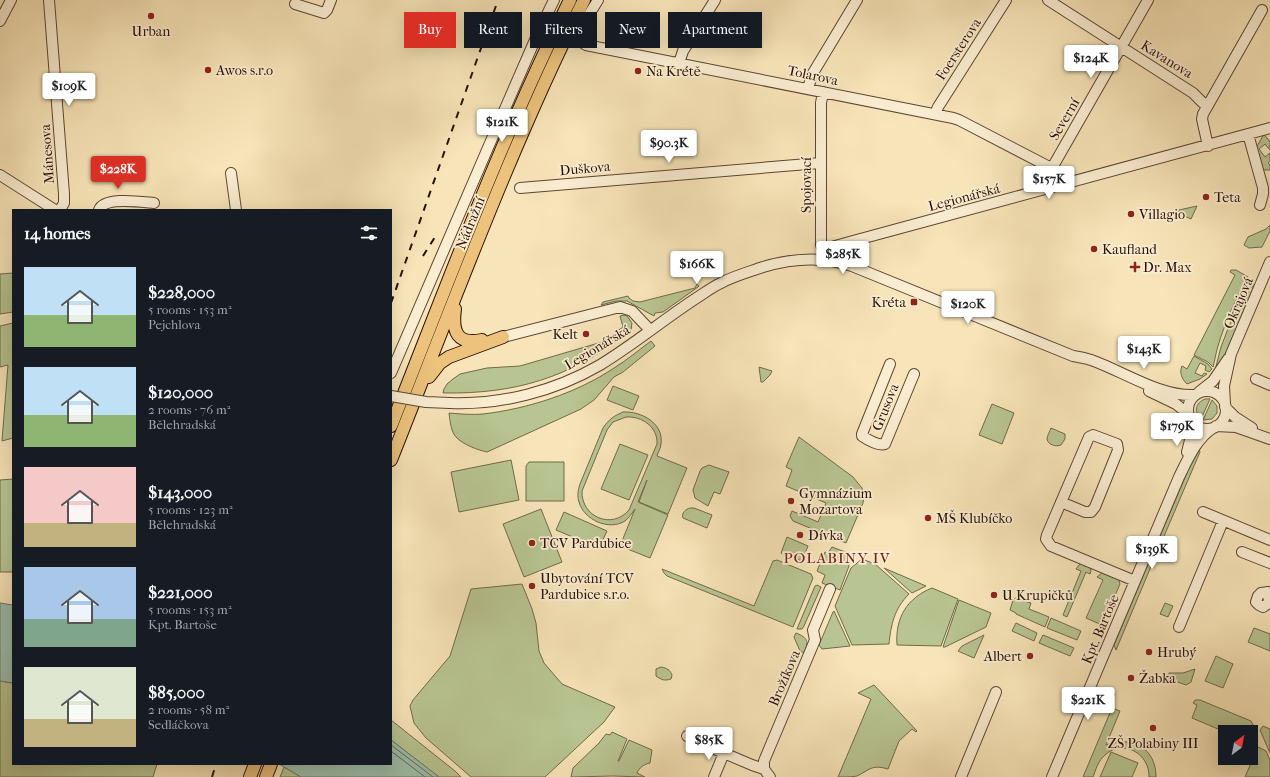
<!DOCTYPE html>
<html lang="en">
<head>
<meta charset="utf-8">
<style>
  body { margin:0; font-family:"IM FELL French Canon",serif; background:#242831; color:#f1f3f6; height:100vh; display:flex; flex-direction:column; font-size:15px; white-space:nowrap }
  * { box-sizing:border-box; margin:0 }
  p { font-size:13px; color:#9ea1a6 }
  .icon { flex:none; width:22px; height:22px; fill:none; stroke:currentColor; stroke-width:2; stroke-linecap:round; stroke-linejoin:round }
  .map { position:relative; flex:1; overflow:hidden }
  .drawer { position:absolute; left:12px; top:209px; width:380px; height:556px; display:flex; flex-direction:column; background:#171b24; border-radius:0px; box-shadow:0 4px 16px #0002 }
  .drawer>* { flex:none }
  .guide { position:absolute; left:404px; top:12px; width:380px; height:36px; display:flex; gap:8px }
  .needle { width:26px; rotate:32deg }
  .fabs { position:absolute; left:1218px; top:725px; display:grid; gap:8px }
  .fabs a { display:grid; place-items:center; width:40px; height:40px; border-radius:0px; background:#171b24; box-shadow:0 4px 16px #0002; font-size:20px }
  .price { position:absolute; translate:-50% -34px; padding:0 9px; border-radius:4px; background:#fff; color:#222; font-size:13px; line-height:26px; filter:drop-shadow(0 1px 2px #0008) }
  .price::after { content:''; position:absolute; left:50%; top:24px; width:12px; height:9px; margin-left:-6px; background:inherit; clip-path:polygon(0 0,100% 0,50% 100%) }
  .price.active { background:#d93025; color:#fff }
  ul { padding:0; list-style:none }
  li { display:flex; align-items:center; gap:12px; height:100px; padding:0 12px }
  li span { display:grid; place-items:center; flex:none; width:112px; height:80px; border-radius:0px; color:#555 }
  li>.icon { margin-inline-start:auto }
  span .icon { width:48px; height:48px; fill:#fffc; stroke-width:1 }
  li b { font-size:17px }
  h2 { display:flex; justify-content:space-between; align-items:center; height:48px; padding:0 12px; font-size:17px }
  .pill { padding:0 14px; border-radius:0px; background:#171b24; box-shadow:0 4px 16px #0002; font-size:14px; line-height:36px }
  .pill.active { background:#d93025; color:#fff }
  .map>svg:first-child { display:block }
</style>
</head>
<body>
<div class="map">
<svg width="1270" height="777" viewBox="0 0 1270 777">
  <rect width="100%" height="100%" fill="#f7e4b8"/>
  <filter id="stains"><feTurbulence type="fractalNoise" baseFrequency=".005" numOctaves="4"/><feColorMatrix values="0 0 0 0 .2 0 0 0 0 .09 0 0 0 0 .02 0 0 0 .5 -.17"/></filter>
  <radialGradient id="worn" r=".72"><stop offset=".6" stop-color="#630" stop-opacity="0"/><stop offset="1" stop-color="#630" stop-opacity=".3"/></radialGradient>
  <path fill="#b8c592" stroke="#716a4b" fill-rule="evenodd" d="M1264 134 1270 142V150L1265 144 1259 149 1265 157 1270 153V161L1268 163 1270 165V170H1263L1256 148Z
    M1197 206 1191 219 1178 213 1179 210Z
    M1270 225V231L1262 247 1249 248 1244 245 1248 237 1266 229Z
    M1231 270H1236L1248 277C1236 299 1225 322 1218 346 1216 352 1215 360 1213 367L1208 362 1194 355 1235 275 1230 272Z
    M13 273V312L0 314V274Z
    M1251 279 1253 284V289L1220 366 1215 370 1221 347 1229 326Z
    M697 284 699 286 698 287 663 312 655 313 654 316 627 301H616L601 305 603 302 628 296 629 298 633 301 640 302 695 288Z
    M624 315 627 316 632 323 631 330 627 334C568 378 516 394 443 393L444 389 447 384 453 379 460 374 487 368 520 366 602 342 623 327 620 316Z
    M13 323V438L2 441 8 365 0 367V326Z
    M651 341 655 346 623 372 614 377 594 400 581 409 487 452C478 450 464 445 457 438 451 433 450 421 449 413 460 414 472 415 483 414 527 409 577 393 614 368 627 360 639 350 651 341Z
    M1194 356 1208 364 1212 369 1209 372 1205 370 1206 366 1200 363 1195 373 1202 376 1204 373 1207 374 1200 379 1187 384C1182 379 1179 373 1182 366L1187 369Z
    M759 367 772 371 770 375 763 382H761Z
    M613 386 639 396 633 410 607 400Z
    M1205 399H1210L1201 419C1194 412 1195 403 1205 399Z
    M1212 400 1217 406V413L1212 419 1203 420Z
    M992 404 1014 413 1002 444 979 435Z
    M623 412C641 411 664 423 661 444 661 448 658 452 657 456L687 468 668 514 639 502 647 480 638 502 668 515 650 558 620 546 635 509C632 513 629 518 625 521 609 531 584 520 579 502 577 496 578 490 580 484L603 428C609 419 614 416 623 412ZM626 417C642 416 658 427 657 444L629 510C612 530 581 517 582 491L607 430 613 422Z
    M1051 428 1065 434V439L1061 445C1056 447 1048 445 1047 439 1047 436 1050 431 1051 428Z
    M799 437 853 477 862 488 864 495 863 503 846 543 793 521 790 516 792 511 818 522 826 503 786 486 792 470 786 467Z
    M620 444 648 455 629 500 601 489Z
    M1199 449 1200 452 1156 555H1152L1195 454Z
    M511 460 519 500 459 512 451 472Z
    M529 462H564V501H526V466Z
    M709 465 729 472 720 494 714 492 708 506 695 498 693 490 700 471 702 468Z
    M13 479V572H0V480Z
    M690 508H694L712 515 707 528 683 518C681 513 686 509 690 508Z
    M541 509 562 562 524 577 503 524Z
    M564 512 607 531 599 548 556 530Z
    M787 537 808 546 802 561 781 553Z
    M832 547 848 553 849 566 840 590 822 583 825 575 817 571 825 552 828 553Z
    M1151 557H1155L1116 650 1114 645Z
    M862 559 875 564 909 594C894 609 891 625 889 644L852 645 835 606 851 568Z
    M777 560 811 574 813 578 793 627 667 576 664 573 662 569 754 606 773 561Z
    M1082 563 1090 566 1091 571 1090 574 1086 572 1067 617 1063 615 1081 571 1076 569 1079 565Z
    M884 568 926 586 912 593Z
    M1103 572 1118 577 1120 584 1102 625 1086 618 1103 580 1097 577Z
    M522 584 532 609 536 623 539 651 544 663 562 684 615 707 604 722 545 777H471L426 738 414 723 410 706 413 700 450 656 471 589Z
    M817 585 821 587 804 626 802 629H797L815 586Z
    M932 588 958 599 941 646 897 645C895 618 907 598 932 588Z
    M1015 598 1031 603 1029 609 1049 617 1045 627 1016 614V613L1010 610 1013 600Z
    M959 600 991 613 986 627 945 647H943Z
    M1165 603 1173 606 1168 617 1160 614Z
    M834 611 850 646 822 649 819 645 833 612Z
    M1051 618 1081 631 1077 640 1047 628Z
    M1016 623 1037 633 1034 641 1012 631Z
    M1254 628 1270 634V651L1248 642Z
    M796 633C808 638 809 641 804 653L800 651 794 637Z
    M984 635 974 658 958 651 962 646Z
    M1043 635 1074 648 1070 656 1039 643Z
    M1216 656 1233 664 1223 688 1205 681Z
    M661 667C667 668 670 670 672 675L671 679C665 681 661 680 656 676V669Z
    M1195 669 1191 682 1186 685 1167 678 1169 673H1183Z
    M0 681 13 683V764H157L153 777H0Z
    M874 685 917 731 916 732 912 729 899 741 888 769C871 764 870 770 857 776 853 777 843 777 838 777L871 699 858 693Z
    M1106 690 1115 694 1111 704 1102 700Z
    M1195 700H1200L1251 721 1253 725 1251 732H1225L1192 718 1197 705 1193 703Z
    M1112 708 1120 711 1106 745C1132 735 1156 748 1156 777H1149C1150 754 1123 738 1105 755 1098 761 1096 769 1093 777H1083Z
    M391 720 455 771 461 777H439L391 740Z
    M1263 726 1270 729V753L1260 730Z
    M612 732 627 739 618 761H619L629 740 652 750 650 763C644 764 639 768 637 773L645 777 613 776 571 777 573 768 599 743 606 734 610 735Z
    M1258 747 1266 751 1270 760V777H1245Z
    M1111 752 1138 763 1132 777H1100Z
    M284 767 301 777H280Z"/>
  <path fill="#9dbfad" stroke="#6f7969" d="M0 603 13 605V683L0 681Z
    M391 740 439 777H301L279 764H391Z"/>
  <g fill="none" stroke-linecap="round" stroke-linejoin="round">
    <path stroke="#646858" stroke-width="1" d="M391 745 433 777
      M391 751 425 777"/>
    <defs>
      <path id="minor" d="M49 0 64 194V203L60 210
        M598 0C591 12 579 27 580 41L586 45 953 118 959 120 1059 172 1066 177 1070 183
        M1048 0 1193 93 1202 102 1207 106
        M295 4 324 13 327 10 331 0
        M0 21 11 0
        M679 63 683 51 715 0
        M808 88 813 73 857 0
        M823 92 821 103V245L822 247 828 248 853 241
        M935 114 938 107 1006 0
        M1248 134 1263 188V194L1260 205
        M1208 146 1202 119 1203 114 1262 10
        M1052 168 1148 0
        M231 173 236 210
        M0 175 55 210
        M520 188 820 163
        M99 210C104 196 142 202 154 203
        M852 266 855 255 853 241 1270 128
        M503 337 620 307 632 311 650 330
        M890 364 862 434V436C868 440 879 446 885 444L914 374
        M391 373 487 150 538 33 554 0
        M1256 379 1270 385
        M1149 391 1176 404 1188 414
        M1188 410a19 19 0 1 1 38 0a19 19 0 1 1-38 0Z
        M1199 392 1213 381 1228 359
        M450 403C502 405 555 391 600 365 633 345 663 320 695 299 703 294 712 287 721 283 734 276 749 272 763 267 793 258 822 256 852 266L1073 356C1079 357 1085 358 1091 360 1123 371 1160 397 1195 395
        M1225 404 1224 386 1231 354 1270 262
        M1225 407 1235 417 1252 428
        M1216 426 1236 427 1270 439
        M1187 452C1190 441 1193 430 1190 419
        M1061 502 1085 512H1091L1095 507 1118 450 1117 444 1093 435 1089 437 1047 535 1046 539 1051 546 1135 581
        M1203 512 1270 540
        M1242 552 1270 563
        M1268 592 1269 603 1263 607 1259 605 1256 602 1258 596 1261 593Z
        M1179 627 1223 521
        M687 736 691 739 752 765 764 769
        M714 777 724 753
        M770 777 764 769V761L815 640 813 630 830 589
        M961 777 996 692
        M1052 777 1179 477C1188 459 1196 439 1213 428"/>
      <path id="major" d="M455 309C452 332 457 345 482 340
        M429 377 440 363 449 357 503 337
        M391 426C448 283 501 138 570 0
        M391 460C452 307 510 148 584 0
        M250 777 255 764
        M266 777 271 764"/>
    </defs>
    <use href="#minor" stroke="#5d4531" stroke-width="12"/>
    <use href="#major" stroke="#2a1004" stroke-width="14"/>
    <use href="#minor" stroke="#faedd1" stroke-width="10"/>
    <use href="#major" stroke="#ecc27c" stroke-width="12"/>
    <path stroke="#2a1004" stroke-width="2" stroke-dasharray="7 7" stroke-linecap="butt" d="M423 256 435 237
      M391 303 498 0
      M212 777 216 764"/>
    <defs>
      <path id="minor-bridge" d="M391 396 426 402 450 403"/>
    </defs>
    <use href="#minor-bridge" stroke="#5d4531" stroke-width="12" stroke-linecap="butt"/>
    <use href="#minor-bridge" stroke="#faedd1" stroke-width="10"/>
  </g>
  <g fill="#8f2418" stroke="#faedd1" stroke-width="1.5">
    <circle cx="151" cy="16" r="4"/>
    <circle cx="208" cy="70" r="4"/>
    <circle cx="638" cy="71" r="4"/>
    <circle cx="1206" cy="197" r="4"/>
    <circle cx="1131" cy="214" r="4"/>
    <circle cx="1094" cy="249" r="4"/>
    <path d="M1133 261h4v4h4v4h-4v4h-4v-4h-4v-4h4z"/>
    <rect x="910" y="298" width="8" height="8" rx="2"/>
    <circle cx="586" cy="334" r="4"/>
    <circle cx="791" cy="501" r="4"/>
    <circle cx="928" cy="518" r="4"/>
    <circle cx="800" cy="535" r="4"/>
    <circle cx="532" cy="543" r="4"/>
    <circle cx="532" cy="586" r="4"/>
    <circle cx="994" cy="595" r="4"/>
    <circle cx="1149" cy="652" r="4"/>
    <circle cx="1030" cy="656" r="4"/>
    <circle cx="1131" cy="678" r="4"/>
    <circle cx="1153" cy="728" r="4"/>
  </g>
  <g text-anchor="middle" stroke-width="3.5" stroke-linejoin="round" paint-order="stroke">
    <g font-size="14" fill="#2a1004" stroke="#faedd1" text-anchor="start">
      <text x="151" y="36" text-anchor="middle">Urban</text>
      <text x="216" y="75">Awos s.r.o</text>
      <text x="646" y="76">Na Krétě</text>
      <text x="1214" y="202">Teta</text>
      <text x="1139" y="219">Villagio</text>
      <text x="1102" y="254">Kaufland</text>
      <text x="1143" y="272">Dr. Max</text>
      <text x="906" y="307" text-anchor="end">Kréta</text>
      <text x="578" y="339" text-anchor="end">Kelt</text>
      <text x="799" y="498">Gymnázium<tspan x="799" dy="16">Mozartova</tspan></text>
      <text x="936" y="523">MŠ Klubíčko</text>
      <text x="808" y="540">Dívka</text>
      <text x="540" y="548">TCV Pardubice</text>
      <text x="540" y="583">Ubytování TCV<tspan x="540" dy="16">Pardubice s.r.o.</tspan></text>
      <text x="1002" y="600">U Krupičků</text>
      <text x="1157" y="657">Hrubý</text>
      <text x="1022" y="661" text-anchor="end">Albert</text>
      <text x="1139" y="683">Žabka</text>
      <text x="1153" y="748" text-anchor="middle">ZŠ Polabiny III</text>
    </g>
    <g font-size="14" fill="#2a1004" stroke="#faedd1">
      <text transform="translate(958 49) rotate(-57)" y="5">Foersterova</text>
      <text transform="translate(1167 59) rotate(32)" y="5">Kavanova</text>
      <text transform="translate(813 75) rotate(12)" y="5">Tolarova</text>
      <text transform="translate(1064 119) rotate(-60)" y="5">Severní</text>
      <text transform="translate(47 154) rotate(-94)" y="5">Mánesova</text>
      <text transform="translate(585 168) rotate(-5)" y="5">Duškova</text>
      <text transform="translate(806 185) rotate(-90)" y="5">Spojovací</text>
      <text transform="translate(964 197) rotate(-15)" y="5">Legionářská</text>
      <text transform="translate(470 223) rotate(-68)" y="5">Nádražní</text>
      <text transform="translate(1238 303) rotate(-67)" y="5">Okrajová</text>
      <text transform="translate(597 347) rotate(-31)" y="5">Legionářská</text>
      <text transform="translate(885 407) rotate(-68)" y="5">Grusova</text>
      <text transform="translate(1100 629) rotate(-67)" y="5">Kpt. Bartoše</text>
      <text transform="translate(784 678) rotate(-67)" y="5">Brožíkova</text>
    </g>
    <g font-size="15" letter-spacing="1" fill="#7a1f14" stroke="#faedd1">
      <text x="837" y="563">POLABINY IV</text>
    </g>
  </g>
  <rect width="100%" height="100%" filter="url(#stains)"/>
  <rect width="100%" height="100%" fill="url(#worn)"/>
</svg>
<div class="fabs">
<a><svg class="needle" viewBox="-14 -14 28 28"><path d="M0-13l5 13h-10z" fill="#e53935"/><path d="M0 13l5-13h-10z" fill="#9ea1a6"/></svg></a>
</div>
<b class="price" style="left:1091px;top:79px">$124K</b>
<b class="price" style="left:69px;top:107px">$109K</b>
<b class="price" style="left:502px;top:143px">$121K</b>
<b class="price" style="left:669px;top:164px">$90.3K</b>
<b class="price active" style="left:118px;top:190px">$228K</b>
<b class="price" style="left:1049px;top:200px">$157K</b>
<b class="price" style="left:843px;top:275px">$285K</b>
<b class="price" style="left:697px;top:285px">$166K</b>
<b class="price" style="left:968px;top:325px">$120K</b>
<b class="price" style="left:1144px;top:370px">$143K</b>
<b class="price" style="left:1177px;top:447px">$179K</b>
<b class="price" style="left:1152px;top:570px">$139K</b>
<b class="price" style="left:1088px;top:721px">$221K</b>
<b class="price" style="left:709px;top:761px">$85K</b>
<div class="guide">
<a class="pill active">Buy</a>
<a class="pill">Rent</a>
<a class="pill">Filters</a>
<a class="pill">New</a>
<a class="pill">Apartment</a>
</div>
<section class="drawer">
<h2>14 homes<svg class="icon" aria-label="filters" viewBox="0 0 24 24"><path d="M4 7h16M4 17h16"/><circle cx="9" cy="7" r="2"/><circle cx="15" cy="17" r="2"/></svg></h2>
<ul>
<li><span style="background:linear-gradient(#bfe0f5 60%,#8fb573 0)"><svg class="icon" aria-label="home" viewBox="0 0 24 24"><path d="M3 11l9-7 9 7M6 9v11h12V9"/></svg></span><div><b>$228,000</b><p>5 rooms · 153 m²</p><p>Pejchlova</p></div></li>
<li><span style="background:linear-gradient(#bfe0f5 60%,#8fb573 0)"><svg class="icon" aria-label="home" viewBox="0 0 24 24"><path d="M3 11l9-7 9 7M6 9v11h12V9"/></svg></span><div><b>$120,000</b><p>2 rooms · 76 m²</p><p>Bělehradská</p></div></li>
<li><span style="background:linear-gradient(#f6c9c9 70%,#c2b280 0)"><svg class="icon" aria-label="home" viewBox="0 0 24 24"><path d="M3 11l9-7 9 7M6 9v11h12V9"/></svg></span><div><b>$143,000</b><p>5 rooms · 123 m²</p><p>Bělehradská</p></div></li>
<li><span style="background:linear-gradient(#a9c7e8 65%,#7fa58c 0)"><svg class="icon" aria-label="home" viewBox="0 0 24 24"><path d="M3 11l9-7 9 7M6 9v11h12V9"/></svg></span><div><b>$221,000</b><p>5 rooms · 153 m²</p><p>Kpt. Bartoše</p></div></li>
<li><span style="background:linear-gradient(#dfe7d0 65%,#c2b280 0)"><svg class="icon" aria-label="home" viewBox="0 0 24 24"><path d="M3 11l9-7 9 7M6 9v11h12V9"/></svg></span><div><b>$85,000</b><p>2 rooms · 58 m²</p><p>Sedláčkova</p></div></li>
</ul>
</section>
</div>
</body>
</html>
